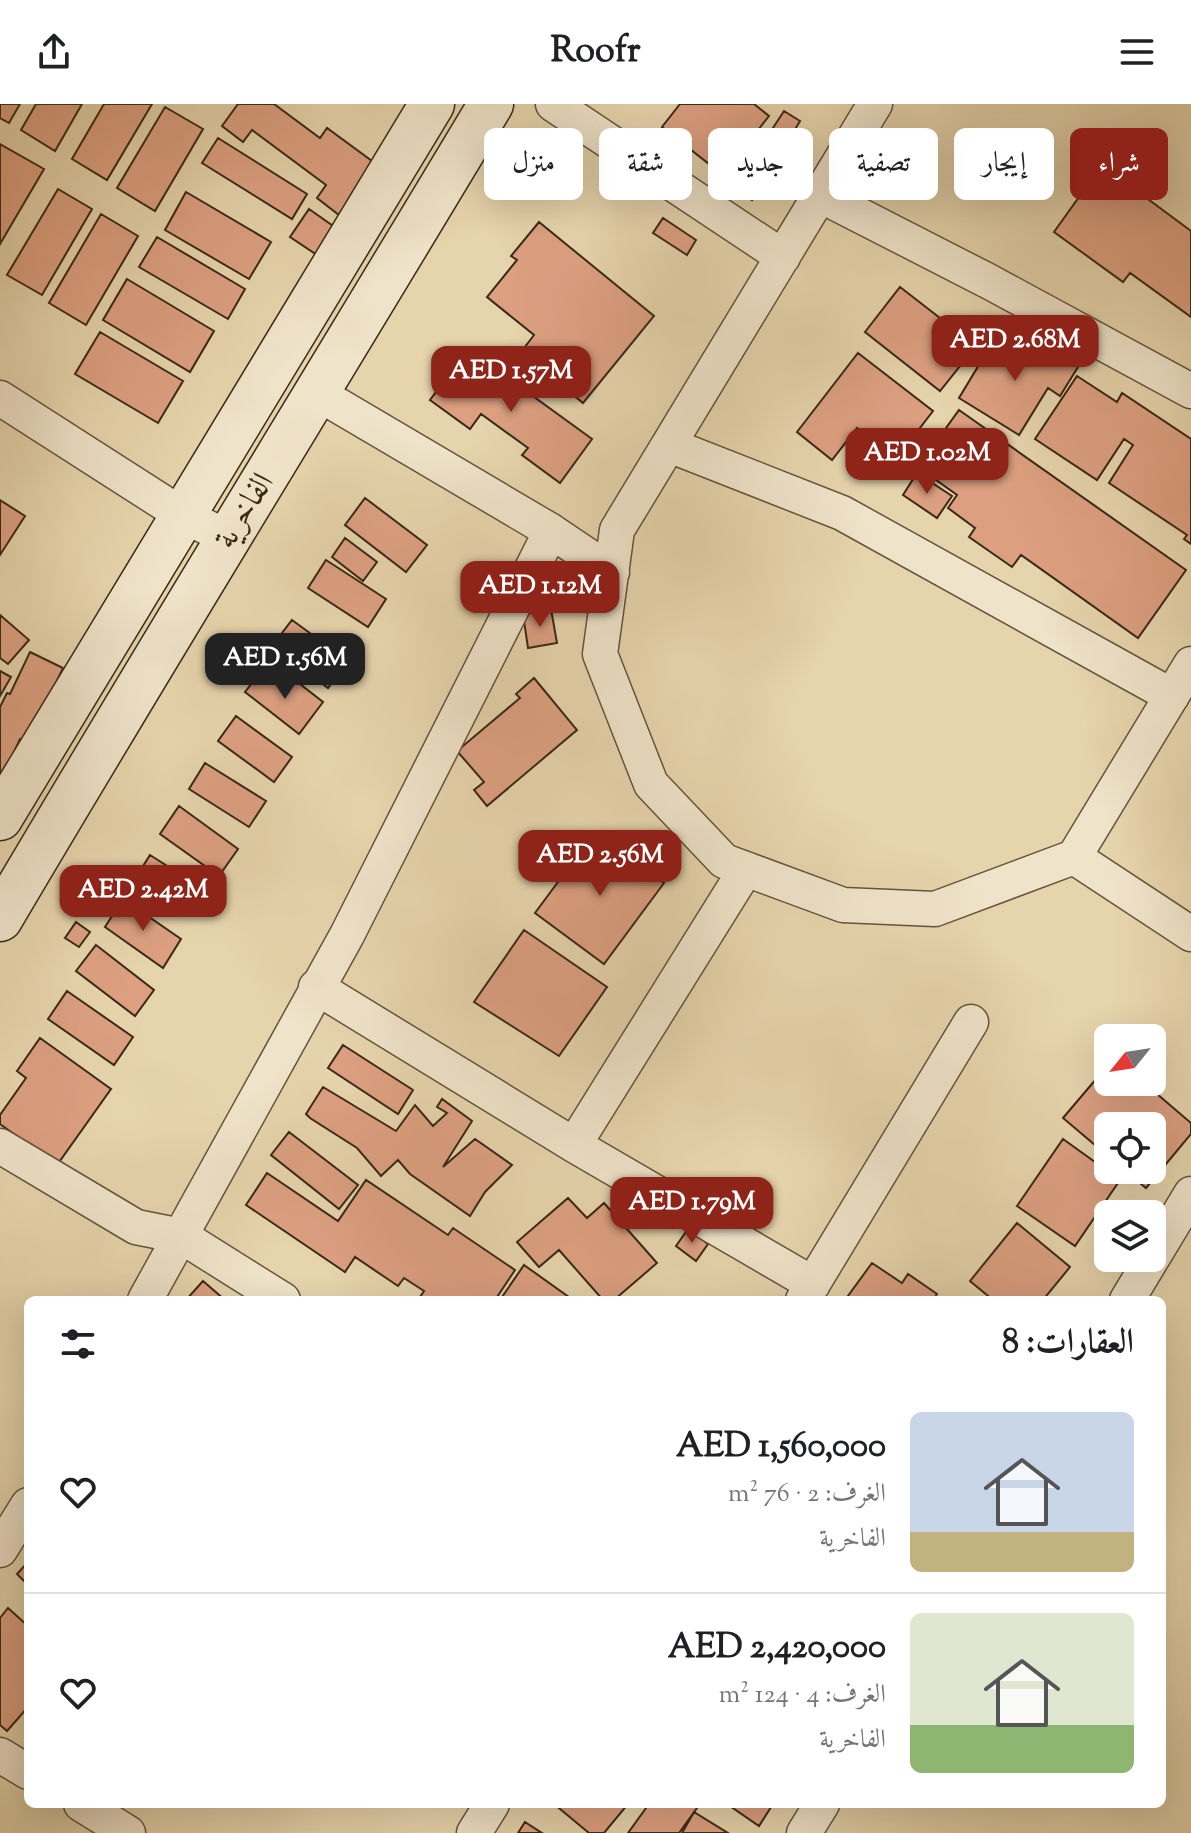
<!DOCTYPE html>
<html lang="ar">
<head>
<meta charset="utf-8">
<style>
  body { margin:0; font-family:"Sorts Mill Goudy",Amiri,serif; background:#f6f6f6; color:#202124; direction:rtl; height:100vh; display:flex; flex-direction:column; font-size:30px; white-space:nowrap }
  * { box-sizing:border-box; margin:0 }
  p { font-size:26px; color:#757577 }
  .icon { flex:none; width:44px; height:44px; fill:none; stroke:currentColor; stroke-width:2; stroke-linecap:round; stroke-linejoin:round }
  .map { position:relative; flex:1; overflow:hidden; direction:ltr }
  .side { position:absolute; left:24px; top:1192px; width:1142px; height:512px; display:flex; flex-direction:column; background:#fff; border-radius:12px; box-shadow:0 8px 32px #0002; direction:rtl }
  .side>* { flex:none }
  .guide { position:absolute; left:24px; top:24px; width:1144px; height:72px; direction:rtl; display:flex; gap:16px }
  .needle { width:52px; rotate:240deg }
  .controls { position:absolute; left:1094px; top:920px; display:grid; gap:16px }
  .controls a { display:grid; place-items:center; width:72px; height:72px; border-radius:12px; background:#fff; box-shadow:0 8px 32px #0002; font-size:40px }
  .price { position:absolute; translate:-50% -68px; padding:0 18px; border-radius:16px; background:#8f2418; color:#fff; font-size:26px; line-height:52px; filter:drop-shadow(0 2px 4px #0008) }
  .price::after { content:''; position:absolute; left:50%; top:48px; width:24px; height:18px; margin-left:-12px; background:inherit; clip-path:polygon(0 0,100% 0,50% 100%) }
  .price.selected { background:#222; color:#fff }
  ul { padding:0; list-style:none }
  li { display:flex; align-items:center; gap:24px; height:200px; padding:0 32px }
  li+li { border-top:2px solid #e0e0e0 }
  li span { display:grid; place-items:center; flex:none; width:224px; height:160px; border-radius:12px; color:#555 }
  li>.icon { margin-inline-start:auto }
  span .icon { width:96px; height:96px; fill:#fffc; stroke-width:1 }
  li b { font-size:34px }
  h2 { display:flex; justify-content:space-between; align-items:center; height:96px; padding:0 32px; font-size:34px }
  .chip { padding:0 28px; border-radius:12px; background:#fff; box-shadow:0 8px 32px #0002; font-size:28px; line-height:72px }
  .chip.selected { background:#8f2418; color:#fff }
  header { display:flex; justify-content:space-between; align-items:center; height:104px; padding:0 32px; background:#fff; font-size:36px; font-weight:700 }
  .map>svg:first-child { display:block }
</style>
</head>
<body>
<header><svg class="icon" aria-label="menu" viewBox="0 0 24 24"><path d="M4 6h16M4 12h16M4 18h16"/></svg>Roofr<svg class="icon" aria-label="share" viewBox="0 0 24 24"><path d="M12 15V3M7 8l5-5 5 5M5 13v7h14v-7"/></svg></header>
<div class="map">
<svg width="1191" height="1729" viewBox="0 0 1191 1729">
  <rect width="100%" height="100%" fill="#e6d4ac"/>
  <filter id="stains"><feTurbulence type="fractalNoise" baseFrequency=".0025" numOctaves="4"/><feColorMatrix values="0 0 0 0 .2 0 0 0 0 .09 0 0 0 0 .02 0 0 0 .5 -.17"/></filter>
  <radialGradient id="worn" r=".72"><stop offset=".6" stop-color="#630" stop-opacity="0"/><stop offset="1" stop-color="#630" stop-opacity=".3"/></radialGradient>
  <path fill="#dca081" stroke="#3a2915" stroke-width="2" d="M0 0H20L9 19 0 14Z
    M36 0H82L55 47 21 26Z
    M104 0H152L107 76 72 55Z
    M238 0H274L320 34 327 24 376 60 339 111 317 94 326 81 252 26 243 38 222 22Z
    M680 0H754L769 12 723 71 662 23Z
    M165 3 203 25 155 107 117 84Z
    M784 7 800 17 788 37 771 27Z
    M218 34 307 90 292 115 202 59Z
    M0 40 44 65 0 140Z
    M764 42 781 54 752 96 735 84Z
    M1102 61 1191 127V213L1130 169 1123 178 1054 128Z
    M58 85 92 105 42 191 7 171Z
    M186 88 271 138 249 175 165 126Z
    M309 105 336 124 317 151 290 133Z
    M101 110 138 132 86 221 49 199Z
    M663 114 696 136 687 151 653 129Z
    M539 118 654 212 583 299 521 248 534 231 487 193 517 156 511 152Z
    M157 133 245 185 228 215 139 163Z
    M127 175 214 227 190 268 103 216Z
    M900 183 976 242 940 287 865 228Z
    M100 228 183 277 158 319 75 270Z
    M997 231 1035 255 1043 241 1078 263 1060 292 1048 284 1019 331 959 294Z
    M468 245 592 335 560 379 522 351 528 344 481 310 470 325 430 296Z
    M858 249 933 307 896 355 857 324 832 356 797 328Z
    M1077 272 1117 298 1122 289 1191 335V440L1184 435 1187 431 1109 379 1133 341 1124 335 1097 376 1035 335Z
    M959 306 1186 466 1138 534 1021 451 1012 463 969 433 975 424 948 404 957 391 918 363Z
    M917 369 952 392 937 414 903 391Z
    M365 394 427 441 406 468 345 421Z
    M0 396 25 412 0 451Z
    M345 434 377 458 363 477 332 453Z
    M326 456 386 495 368 523 308 484Z
    M551 505 557 539 528 544 523 510Z
    M0 511 29 536 8 560 0 554Z
    M292 516 348 557 328 584 272 542Z
    M30 548 63 564 28 638 20 635 0 679V603L7 589 10 590Z
    M262 566 289 586 296 577 323 598 299 630 245 588Z
    M0 567 11 573 0 592Z
    M534 574 577 626 487 702 474 686 484 678 457 647 520 594 516 590Z
    M236 612 292 653 274 678 218 637Z
    M205 659 266 697 249 723 189 685Z
    M179 702 238 745 219 772 160 730Z
    M595 728 664 779 604 860 535 809Z
    M150 751 205 786 189 810 135 775Z
    M108 766 128 780 114 798 95 785Z
    M123 795 181 835 163 864 105 823Z
    M76 818 90 828 79 843 65 834Z
    M524 826 607 883 559 952 474 898Z
    M96 841 154 886 135 912 76 867Z
    M67 887 133 933 114 961 48 915Z
    M40 934 111 985 57 1061 0 1020V1011L26 974 17 967Z
    M343 941 413 986 398 1010 328 964Z
    M1108 961V978H1143L1191 1019V1030L1146 1084 1124 1066H1152V1022H1108V1052L1063 1014Z
    M323 983 396 1027 415 1001 433 1022 447 1009 437 1003 442 995 472 1017 443 1063 475 1035 512 1061 485 1088 470 1112 410 1070 398 1056 381 1072 357 1044 310 1014 306 1010Z
    M289 1028 358 1081 339 1105 271 1051Z
    M1063 1035 1120 1076 1075 1142 1017 1102Z
    M267 1069 338 1117 366 1076 448 1131 453 1124 515 1166 495 1196H418L424 1187 404 1174 398 1182 355 1153 345 1168 246 1101Z
    M568 1094 587 1114 604 1099 657 1159 614 1196H603L559 1146 539 1163 517 1138Z
    M1017 1119 1070 1163 1043 1196H993L970 1177Z
    M688 1125 708 1140 696 1157 676 1142Z
    M872 1159 902 1179 908 1170 937 1190 933 1196H845Z
    M524 1161 573 1196H500Z
    M203 1177 225 1196H186Z
    M28 1458V1481L17 1470Z
    M8 1504 28 1522V1603L7 1627 0 1621V1514Z
    M554 1700H628L604 1729H589Z
    M649 1700H691L697 1704 679 1729H628Z
    M727 1700H773L759 1722Z
    M694 1708 728 1729H682Z
    M525 1718 542 1729H518Z"/>
  <g fill="none" stroke-linecap="round" stroke-linejoin="round">
    <defs>
      <path id="street" d="M553 0 783 153
        M875 0 617 426 600 550 651 680 724 757 843 801 935 805 1074 753 1191 560
        M820 91 988 177 1191 287
        M317 289 551 427 612 468
        M0 294 181 410 226 433
        M669 341 842 409 1172 592
        M1074 753 1191 830
        M316 883 574 1041 813 1180
        M574 1041 746 765
        M0 1042 136 1123 181 1132 283 1196
        M145 1196 347 831 551 427
        M803 1196 971 918
        M1127 1196 1191 1090
        M0 1446 28 1401
        M0 1651 28 1668
        M81 1700 128 1729
        M474 1729 492 1700
        M804 1729 822 1700"/>
      <path id="secondary" d="M0 714 432 0
        M0 815C161 542 328 272 491 0"/>
    </defs>
    <use href="#street" stroke="#65543b" stroke-width="37"/>
    <use href="#secondary" stroke="#3a2915" stroke-width="47"/>
    <use href="#street" stroke="#efe3c9" stroke-width="34"/>
    <use href="#secondary" stroke="#efe3c9" stroke-width="44"/>
  </g>
  <g text-anchor="middle" stroke-width="8" stroke-linejoin="round" paint-order="stroke">
    <g font-size="32" fill="#3a2915" stroke="#efe3c9">
      <text transform="translate(243 406) rotate(-58)" y="11">الفاخرية</text>
    </g>
  </g>
  <rect width="100%" height="100%" filter="url(#stains)"/>
  <rect width="100%" height="100%" fill="url(#worn)"/>
</svg>
<div class="controls">
<a><svg class="needle" viewBox="-14 -14 28 28"><path d="M0-13l5 13h-10z" fill="#e53935"/><path d="M0 13l5-13h-10z" fill="#757577"/></svg></a>
<a><svg class="icon" aria-label="locate" viewBox="0 0 24 24"><circle cx="12" cy="12" r="6"/><path d="M12 2v4M12 18v4M2 12h4M18 12h4"/></svg></a>
<a><svg class="icon" aria-label="layers" viewBox="0 0 24 24"><path d="M12 4l9 5-9 5-9-5zM3 14l9 5 9-5"/></svg></a>
</div>
<b class="price" style="left:1015px;top:279px">AED 2.68M</b>
<b class="price" style="left:511px;top:310px">AED 1.57M</b>
<b class="price" style="left:927px;top:392px">AED 1.02M</b>
<b class="price" style="left:540px;top:525px">AED 1.12M</b>
<b class="price selected" style="left:285px;top:597px">AED 1.56M</b>
<b class="price" style="left:600px;top:794px">AED 2.56M</b>
<b class="price" style="left:143px;top:829px">AED 2.42M</b>
<b class="price" style="left:692px;top:1141px">AED 1.79M</b>
<div class="guide">
<a class="chip selected">شراء</a>
<a class="chip">إيجار</a>
<a class="chip">تصفية</a>
<a class="chip">جديد</a>
<a class="chip">شقة</a>
<a class="chip">منزل</a>
</div>
<section class="side">
<h2>العقارات: 8<svg class="icon" aria-label="filters" viewBox="0 0 24 24"><path d="M4 7h16M4 17h16"/><circle cx="9" cy="7" r="2"/><circle cx="15" cy="17" r="2"/></svg></h2>
<ul>
<li><span style="background:linear-gradient(#c9d6e8 75%,#c2b280 0)"><svg class="icon" aria-label="home" viewBox="0 0 24 24"><path d="M3 11l9-7 9 7M6 9v11h12V9"/></svg></span><div><b>AED 1,560,000</b><p>الغرف: 2 · 76 m²</p><p>الفاخرية</p></div><svg class="icon" aria-label="heart" viewBox="0 0 24 24"><path d="M12 20l-8-8c-3-5 5-10 8-4 3-6 11-1 8 4z"/></svg></li>
<li><span style="background:linear-gradient(#dfe7d0 70%,#8fb573 0)"><svg class="icon" aria-label="home" viewBox="0 0 24 24"><path d="M3 11l9-7 9 7M6 9v11h12V9"/></svg></span><div><b>AED 2,420,000</b><p>الغرف: 4 · 124 m²</p><p>الفاخرية</p></div><svg class="icon" aria-label="heart" viewBox="0 0 24 24"><path d="M12 20l-8-8c-3-5 5-10 8-4 3-6 11-1 8 4z"/></svg></li>
</ul>
</section>
</div>
</body>
</html>
